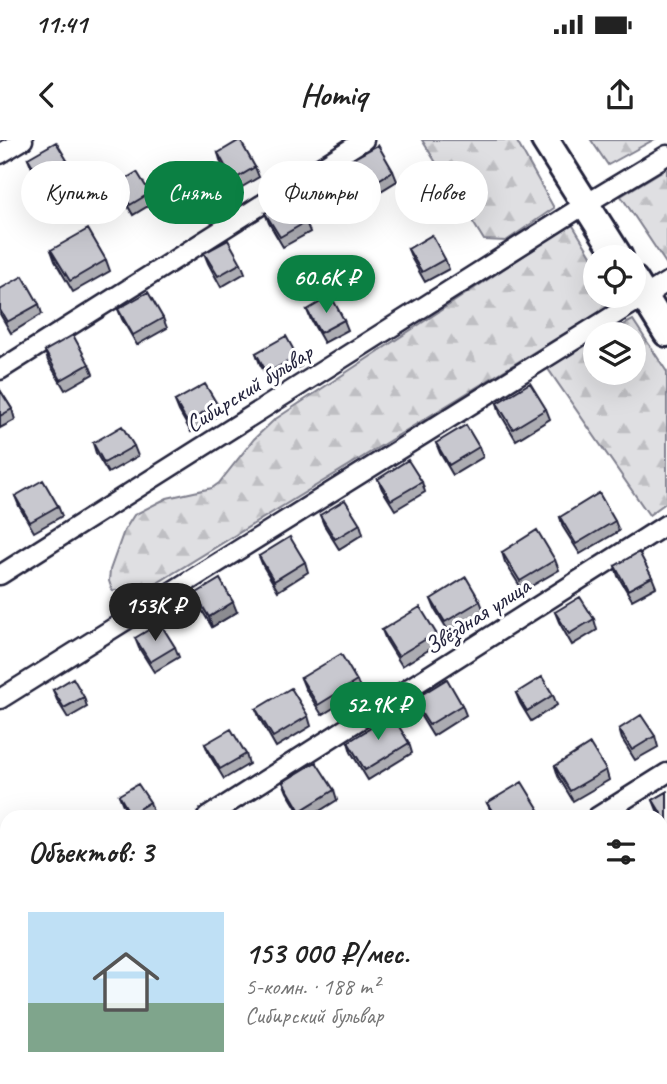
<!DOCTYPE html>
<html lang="ru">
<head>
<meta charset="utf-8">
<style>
  body { margin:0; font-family:Caveat,sans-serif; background:#f6f6f6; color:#222; height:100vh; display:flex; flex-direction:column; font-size:26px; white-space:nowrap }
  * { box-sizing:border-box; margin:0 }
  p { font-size:23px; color:#767676 }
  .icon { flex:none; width:38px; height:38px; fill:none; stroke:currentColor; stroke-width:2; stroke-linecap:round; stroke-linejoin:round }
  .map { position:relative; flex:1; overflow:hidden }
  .sheet { position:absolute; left:0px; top:670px; width:668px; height:275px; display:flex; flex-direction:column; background:#fff; border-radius:21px 21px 0 0; box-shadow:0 7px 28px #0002 }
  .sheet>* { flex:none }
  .top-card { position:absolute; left:21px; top:21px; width:626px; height:63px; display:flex; gap:14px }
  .buttons { position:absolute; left:583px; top:105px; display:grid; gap:14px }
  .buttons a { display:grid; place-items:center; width:63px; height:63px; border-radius:50%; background:#fff; box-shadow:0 7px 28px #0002; font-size:35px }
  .price { position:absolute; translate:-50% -60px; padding:0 16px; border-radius:24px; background:#0b8043; color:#fff; font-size:23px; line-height:46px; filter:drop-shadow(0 2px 4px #0008) }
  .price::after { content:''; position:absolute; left:50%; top:42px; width:21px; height:16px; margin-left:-10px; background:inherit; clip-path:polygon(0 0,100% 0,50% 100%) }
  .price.current { background:#222; color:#fff }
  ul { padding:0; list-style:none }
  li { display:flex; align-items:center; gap:21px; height:175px; padding:0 28px }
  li+li { border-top:2px solid #e0e0e0 }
  li span { display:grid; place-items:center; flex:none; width:196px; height:140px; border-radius:0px; color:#555 }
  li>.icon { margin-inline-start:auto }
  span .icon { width:84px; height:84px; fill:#fffc; stroke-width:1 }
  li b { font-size:30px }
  h2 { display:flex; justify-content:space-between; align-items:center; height:84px; padding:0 28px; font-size:30px }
  .tag { padding:0 24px; border-radius:32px; background:#fff; box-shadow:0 7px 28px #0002; font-size:24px; line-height:63px }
  .tag.current { background:#0b8043; color:#fff }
  .status { display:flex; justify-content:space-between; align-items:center; height:49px; padding:0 35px; background:#fff; direction:ltr }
  .status svg { height:19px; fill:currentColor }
  header { display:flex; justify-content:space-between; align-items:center; height:91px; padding:0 28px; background:#fff; font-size:32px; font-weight:600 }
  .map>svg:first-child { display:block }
</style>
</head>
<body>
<div class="status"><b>11:41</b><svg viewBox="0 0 49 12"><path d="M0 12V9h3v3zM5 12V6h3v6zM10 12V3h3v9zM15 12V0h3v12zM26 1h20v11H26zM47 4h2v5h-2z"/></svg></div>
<header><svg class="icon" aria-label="back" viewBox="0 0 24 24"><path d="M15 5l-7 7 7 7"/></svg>Homiq<svg class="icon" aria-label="share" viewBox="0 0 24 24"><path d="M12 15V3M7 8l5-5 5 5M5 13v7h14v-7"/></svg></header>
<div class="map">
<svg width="667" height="944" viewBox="0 0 667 944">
  <defs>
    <pattern id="forest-firs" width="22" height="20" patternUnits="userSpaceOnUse" patternTransform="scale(1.75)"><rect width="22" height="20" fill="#dfdfe2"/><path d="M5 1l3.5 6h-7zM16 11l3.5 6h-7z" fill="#bfbfc3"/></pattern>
  </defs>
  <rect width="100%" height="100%" fill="#fff"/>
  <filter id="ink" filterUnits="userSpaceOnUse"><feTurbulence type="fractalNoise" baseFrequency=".0143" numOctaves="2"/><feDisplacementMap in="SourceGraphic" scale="14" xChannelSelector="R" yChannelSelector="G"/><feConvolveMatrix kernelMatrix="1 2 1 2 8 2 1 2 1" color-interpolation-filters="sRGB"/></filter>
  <g filter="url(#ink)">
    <path fill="url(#forest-firs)" stroke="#80808e" stroke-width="2" d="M422 0H516L554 68 506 101 484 100Z
      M591 0H653L608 25Z
      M667 28V125L621 56Z
      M572 84 595 122V156H616L619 160 149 448 140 451 112 450 109 441 110 430 124 391 134 375 167 358 212 348 219 343 254 299 274 280Z
      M633 180 667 232V362L649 375 546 226 595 200V233H634V194H606Z
      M667 882V944H577L586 938H662V886Z"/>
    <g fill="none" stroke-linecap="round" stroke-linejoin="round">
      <defs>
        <path id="street" d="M0 14 23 0
          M0 230 364 0
          M0 435 586 64 667 15
          M0 559 667 142
          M207 677 667 384
          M597 677 667 633
          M0 809 7 805
          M662 877 667 873
          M171 944 181 938
          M556 944 565 938"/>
        <path id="secondary" d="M545 0 619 117
          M634 140 667 193"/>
      </defs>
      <use href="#street" stroke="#22223b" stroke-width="23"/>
      <use href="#secondary" stroke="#22223b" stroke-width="32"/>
      <use href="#street" stroke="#fff" stroke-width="18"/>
      <use href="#secondary" stroke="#fff" stroke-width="26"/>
    </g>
    <path fill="#acacb2" stroke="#22223b" stroke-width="2" d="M218 13 255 27 259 37 237 50 221 23Z
      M28 18 71 27 74 37 47 53 32 28Z
      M351 20 393 31 397 41 371 57 355 30Z
      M117 44 150 53 153 63 133 75 121 54Z
      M265 73 306 82 310 92 283 107 269 83Z
      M408 109 445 119 449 129 425 142 412 119Z
      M51 110 106 120 110 131 73 152 55 121Z
      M204 113 241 123 245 133 221 147 208 123Z
      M0 149 39 164 42 174 11 193 0 174Z
      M118 169 163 178 167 188 137 205 122 179Z
      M307 170 344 180 348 190 324 203 311 180Z
      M45 211 89 224 93 234 65 250 48 221Z
      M256 213 297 216 301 226 271 244 260 224Z
      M0 250 12 269 15 280 0 288Z
      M175 261 217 264 220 274 191 292 179 271Z
      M497 263 546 269 550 279 516 300 500 273Z
      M93 303 134 306 138 316 108 333 96 313Z
      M436 303 479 307 483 317 453 335 440 313Z
      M378 339 422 342 425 352 395 370 382 349Z
      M15 356 58 366 62 376 34 392 19 366Z
      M320 375 360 384 363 394 339 409 324 385Z
      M560 377 615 381 619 391 580 414 563 387Z
      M502 412 555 420 559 430 523 451 505 422Z
      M259 416 305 422 308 432 278 451 263 426Z
      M615 426 652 437 656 447 632 460 618 436Z
      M195 454 237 472 212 487 198 464Z
      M431 459 480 461 484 471 449 492 435 469Z
      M555 472 594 479 597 490 572 505 559 482Z
      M382 490 436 493 440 503 402 526 386 500Z
      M135 498 175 507 179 517 154 532 139 508Z
      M301 538 357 541 361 551 322 575 305 548Z
      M53 550 84 557 87 567 68 578 57 560Z
      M516 553 553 555 557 565 531 581 520 563Z
      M413 560 462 565 466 575 433 596 417 570Z
      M256 569 308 576 311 586 276 607 260 579Z
      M619 589 655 596 658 607 635 620 622 599Z
      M348 602 409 603 412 613 368 640 351 612Z
      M205 604 246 614 249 624 224 639 209 614Z
      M555 626 606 630 609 640 573 661 558 636Z
      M283 642 334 650 337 660 310 677H302L287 652Z
      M667 652V687L657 670 653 660Z
      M119 655 150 662 153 672 145 677H130L123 665Z
      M487 663 541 673 543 677H494Z
      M0 745 7 758V767L0 771Z
      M667 796V828L662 819V799Z
      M0 875 7 887V906L0 910Z
      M92 938H126L116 944H96Z
      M234 938H260L258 939 260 944H237Z
      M500 938H519L509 944H504Z"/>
    <path fill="#8c8c91" stroke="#22223b" stroke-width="2" d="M233 462 237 472 212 487 209 477Z"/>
    <path fill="#c8c8cf" stroke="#22223b" stroke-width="2" d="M240 0 255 27 233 40 218 13Z
      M56 2 71 27 43 43 28 18Z
      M378 5 393 31 367 47 351 20Z
      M137 32 150 53 130 65 117 44Z
      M292 57 306 82 280 97 265 73Z
      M88 89 106 120 70 141 51 110Z
      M432 95 445 119 422 132 408 109Z
      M228 100 241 123 218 136 204 113Z
      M23 136 39 164 7 182 0 170V149Z
      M148 152 163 178 133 195 118 169Z
      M331 156 344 180 320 193 307 170Z
      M73 195 89 224 61 240 45 211Z
      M286 196 297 216 267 233 256 213Z
      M530 243 546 269 513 289 497 263Z
      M205 244 217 264 187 282 175 261Z
      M0 250 12 269 0 276Z
      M466 285 479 307 449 325 436 303Z
      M122 286 134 306 104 323 93 303Z
      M408 320 422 342 391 360 378 339Z
      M43 340 58 366 30 382 15 356Z
      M599 353 615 381 576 404 560 377Z
      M345 360 360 384 335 399 320 375Z
      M537 390 555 420 520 441 502 412Z
      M290 397 305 422 274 441 259 416Z
      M639 412 652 437 628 450 615 426Z
      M466 437 480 461 445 482 431 459Z
      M220 439 233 462 209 477 195 454Z
      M580 457 594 479 569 494 555 472Z
      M420 467 436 493 398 516 382 490Z
      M160 483 175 507 150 522 135 498Z
      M341 514 357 541 318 565 301 538Z
      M542 537 553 555 527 571 516 553Z
      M73 538 84 557 64 568 53 550Z
      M447 539 462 565 429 585 413 560Z
      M291 548 308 576 273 597 256 569Z
      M392 575 409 603 365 630 348 602Z
      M641 575 655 596 632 610 619 589Z
      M231 589 246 614 220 629 205 604Z
      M590 604 606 630 570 651 555 626Z
      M316 622 334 650 300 671 283 642Z
      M522 642 541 673 534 677H496L487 663Z
      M138 644 150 662 130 674 119 655Z
      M667 652V683L653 660Z
      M0 745 6 755 0 759Z
      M667 796V824L662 815V799Z
      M0 875 7 887V894L0 898Z
      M47 938H56L60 944H37Z
      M95 938H105L98 943Z
      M198 938H216L219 944H188Z
      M236 938H250L240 944Z"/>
  </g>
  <g text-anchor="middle" stroke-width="6" stroke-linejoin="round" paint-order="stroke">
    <g font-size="24" fill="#22223b" stroke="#fff">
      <text transform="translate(249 248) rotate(-32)" y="8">Сибирский бульвар</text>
      <text transform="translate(477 476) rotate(-33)" y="8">Звёздная улица</text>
    </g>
  </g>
</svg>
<div class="buttons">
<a><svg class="icon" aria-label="locate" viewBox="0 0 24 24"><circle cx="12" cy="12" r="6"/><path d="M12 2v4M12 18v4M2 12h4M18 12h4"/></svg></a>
<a><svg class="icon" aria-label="layers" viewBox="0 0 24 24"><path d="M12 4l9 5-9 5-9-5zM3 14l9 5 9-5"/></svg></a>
</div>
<b class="price" style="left:326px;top:175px">60.6K ₽</b>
<b class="price current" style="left:155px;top:503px">153K ₽</b>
<b class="price" style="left:378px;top:602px">52.9K ₽</b>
<div class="top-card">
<a class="tag">Купить</a>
<a class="tag current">Снять</a>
<a class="tag">Фильтры</a>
<a class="tag">Новое</a>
</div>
<section class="sheet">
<h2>Объектов: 3<svg class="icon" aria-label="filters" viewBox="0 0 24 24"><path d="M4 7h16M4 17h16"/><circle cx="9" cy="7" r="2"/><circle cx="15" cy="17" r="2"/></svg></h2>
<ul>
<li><span style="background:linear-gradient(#bfe0f5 65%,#7fa58c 0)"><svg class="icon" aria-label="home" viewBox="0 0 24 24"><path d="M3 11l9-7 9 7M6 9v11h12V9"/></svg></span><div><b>153 000 ₽/мес.</b><p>5-комн. · 188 m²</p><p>Сибирский бульвар</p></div></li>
</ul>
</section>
</div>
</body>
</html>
